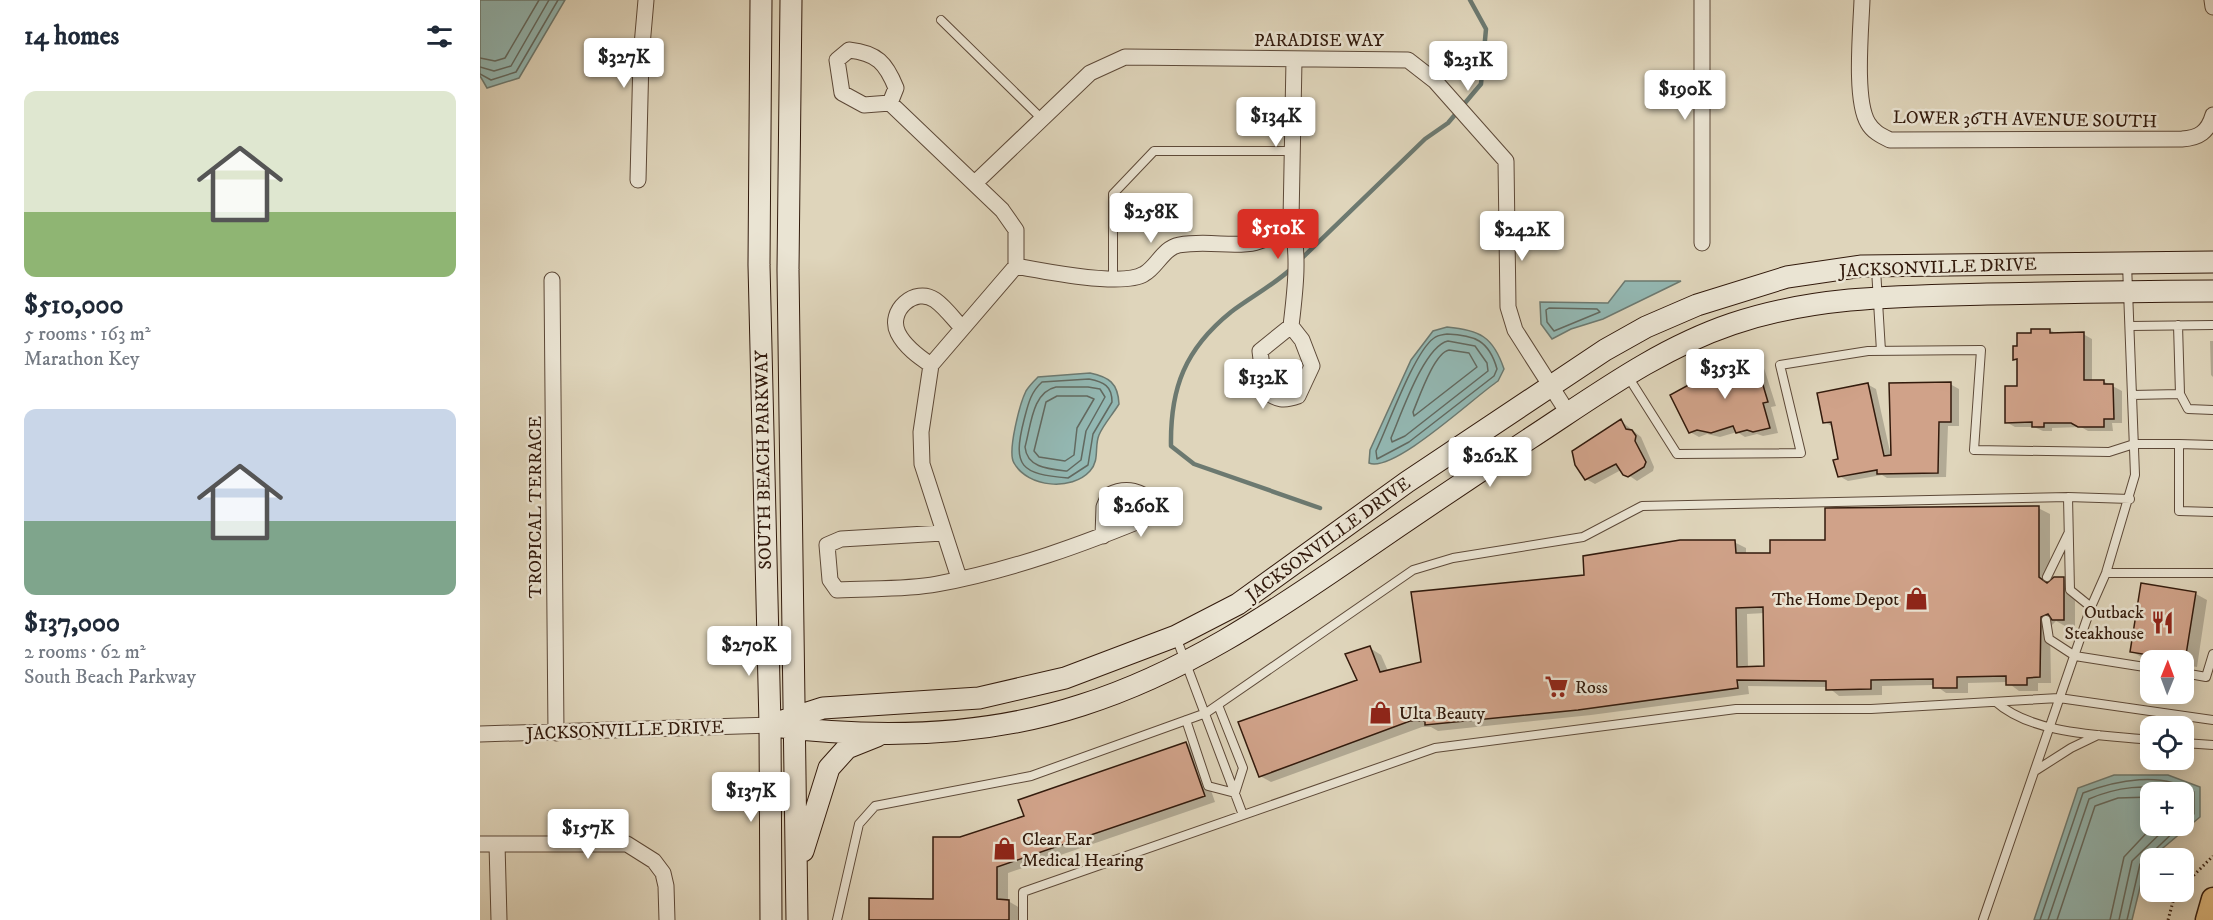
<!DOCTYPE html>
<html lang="en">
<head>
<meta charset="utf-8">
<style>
  body { margin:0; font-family:"IM FELL DW Pica",serif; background:#f2f2f3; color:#1f2937; height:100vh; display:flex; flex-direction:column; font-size:22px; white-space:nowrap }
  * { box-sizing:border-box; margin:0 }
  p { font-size:20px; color:#747a83 }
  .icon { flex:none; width:33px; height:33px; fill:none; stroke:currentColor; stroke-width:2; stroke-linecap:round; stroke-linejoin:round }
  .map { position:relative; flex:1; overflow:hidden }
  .panel { display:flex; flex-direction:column; background:#fff; width:480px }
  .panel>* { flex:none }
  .needle { width:39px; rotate:1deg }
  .fabs { position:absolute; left:1660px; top:650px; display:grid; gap:12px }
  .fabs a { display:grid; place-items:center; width:54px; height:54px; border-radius:12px; background:#fff; box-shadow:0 3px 15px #0003; font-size:30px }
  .price { position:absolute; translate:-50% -51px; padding:0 14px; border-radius:6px; background:#fff; color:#222; font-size:20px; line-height:39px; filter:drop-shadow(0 2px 3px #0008) }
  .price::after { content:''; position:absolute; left:50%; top:36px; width:18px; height:14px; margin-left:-9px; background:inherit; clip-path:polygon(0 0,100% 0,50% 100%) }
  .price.selected { background:#d93025; color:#fff }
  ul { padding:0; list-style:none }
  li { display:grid; align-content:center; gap:12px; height:318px; padding:0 24px }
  li span { display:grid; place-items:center; height:186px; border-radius:12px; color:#555 }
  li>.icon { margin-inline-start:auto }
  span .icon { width:108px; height:108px; fill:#fffc; stroke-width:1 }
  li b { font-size:26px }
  h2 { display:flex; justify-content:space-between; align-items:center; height:72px; padding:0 24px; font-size:26px }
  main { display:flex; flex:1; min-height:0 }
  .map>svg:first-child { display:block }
</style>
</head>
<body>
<main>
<section class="panel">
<h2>14 homes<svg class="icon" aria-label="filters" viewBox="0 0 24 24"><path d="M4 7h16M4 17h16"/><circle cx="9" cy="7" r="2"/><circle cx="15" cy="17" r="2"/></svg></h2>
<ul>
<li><span style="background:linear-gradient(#dfe7d0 65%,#8fb573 0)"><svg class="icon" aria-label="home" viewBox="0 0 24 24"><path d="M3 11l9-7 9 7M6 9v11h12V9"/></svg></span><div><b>$510,000</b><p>5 rooms · 163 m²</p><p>Marathon Key</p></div></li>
<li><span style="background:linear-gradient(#c9d6e8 60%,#7fa58c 0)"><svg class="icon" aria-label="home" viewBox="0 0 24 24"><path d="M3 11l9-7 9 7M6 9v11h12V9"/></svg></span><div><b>$137,000</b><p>2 rooms · 62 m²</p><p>South Beach Parkway</p></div></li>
</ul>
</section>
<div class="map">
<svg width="1733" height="920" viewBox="0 0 1733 920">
  <rect width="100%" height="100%" fill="#dfd5bb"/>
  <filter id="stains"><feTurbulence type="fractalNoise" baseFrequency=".00333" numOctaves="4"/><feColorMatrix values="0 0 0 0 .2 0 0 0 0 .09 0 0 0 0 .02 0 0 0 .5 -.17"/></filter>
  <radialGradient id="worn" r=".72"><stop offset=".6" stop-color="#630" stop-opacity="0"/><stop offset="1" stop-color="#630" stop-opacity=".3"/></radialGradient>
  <path fill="#93b8b3" stroke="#6c7970" stroke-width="1.5" fill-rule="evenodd" d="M0 0H85L39 78 7 88 0 76Z
    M1145 281H1201L1123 319 1091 329 1072 339 1061 324 1060 302 1128 303Z
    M967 327C999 330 1013 336 1024 369L1018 381C994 397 914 473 889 463L890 450 931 360 953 331Z
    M610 373C629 377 638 383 639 404 633 414 623 425 619 435 614 447 620 460 610 471 592 491 548 488 534 463 527 452 540 403 546 391 549 386 554 381 558 377Z
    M1634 775H1688L1720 787V817L1671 858 1665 867 1652 920H1554L1598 788ZM1671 792H1704V825H1671Z"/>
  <path fill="#0003" fill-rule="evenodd" d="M1570 330 1577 334H1603L1612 339V381H1623L1642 391V423H1632L1633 431H1608L1601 427 1572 428V431H1563L1554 427H1535L1526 422 1539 387V361L1535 359 1539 348 1538 334Z
    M1730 341H1733V377L1731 375Z
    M1274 360 1283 365 1296 406 1291 407 1298 433 1283 436 1277 434 1265 437 1257 432 1240 437 1227 434 1219 437 1210 432Z
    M1387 384 1396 389 1411 456 1470 384 1479 389V426H1468L1466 477 1407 478 1402 475 1368 481 1359 476 1360 460 1353 427 1345 422Z
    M1141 421 1161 437 1174 467 1173 471 1157 481 1141 470 1115 484 1106 479 1093 455 1094 452Z
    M1558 508 1570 514V582L1583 579 1595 585V626H1585L1576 621 1570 627 1571 683H1558V691H1539L1527 682 1488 683V693H1466L1455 685 1402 686V695L1359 696 1348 687 1268 686 1269 694 1111 715 958 731 951 727H942L791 782 780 776 879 681 890 648 901 655 908 671 943 664 1105 576 1254 542 1266 548V554H1291L1347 541ZM1285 613 1286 668H1268L1267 614Z
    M1716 594 1727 600 1717 667 1704 665V660L1663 658 1651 651Z
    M706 743 717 750 735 802 528 873V901L540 908V920H391L454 900 480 838 546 817Z"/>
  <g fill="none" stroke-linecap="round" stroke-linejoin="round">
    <path stroke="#626960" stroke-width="1.5" d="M0 58 15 61 25 58 59 0
      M0 67 14 71 31 66 69 0
      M0 74 11 80 36 72 78 0
      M1069 308 1117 309 1120 312 1074 331 1067 322 1066 310Z
      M967 334C994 335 1009 340 1017 369L1014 376 929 442 897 459 896 451C908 426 934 352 954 338 958 335 962 335 967 334Z
      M968 341 995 346 1007 363 1008 371 925 436 912 442 911 438C921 415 944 346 968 341Z
      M969 350 989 353 997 367 934 416 933 412C939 398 954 353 969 350Z
      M609 379C624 382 632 386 632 402L613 434 608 465 588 478C541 474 532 467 544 420 548 405 550 393 562 382Z
      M576 387H608L620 389 625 397 606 431 601 460 587 471C569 469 547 468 545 447 551 426 552 392 576 387Z
      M577 396H607L614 399 597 428 594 455 585 461 559 457 554 451 566 402Z
      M1560 920 1603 793C1637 780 1682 771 1714 792V814L1704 822
      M1568 920 1609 799C1634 788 1669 782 1696 792
      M1577 920 1615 806 1638 798 1671 797
      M1630 920 1644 857 1674 825
      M1639 920 1652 861 1689 825
      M1647 920 1660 864 1701 825"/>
    <path stroke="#6c7970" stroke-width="4.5" d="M819 261 945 139 968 123 1001 84 1006 29 990 0
      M811 269C792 286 771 297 751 312 705 349 690 388 691 446L714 464 840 508"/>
  </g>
  <path fill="#d0a289" stroke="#321a0c" stroke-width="1.5" fill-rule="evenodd" d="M1551 329H1570V333L1604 332V380H1624V384H1633L1634 419H1624V427H1598L1591 423H1564V427H1552V422L1525 423V386H1537V359L1533 360V346H1537V333H1551Z
    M1275 358 1288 402 1283 403 1290 428 1273 432 1267 430 1256 433 1253 426 1231 433 1217 430 1209 433 1190 395 1236 370Z
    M1471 382V422H1459L1458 473 1397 474V470L1358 477 1353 460 1358 459 1351 422 1343 423 1337 393 1388 383 1404 456 1411 455 1409 383Z
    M1141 419 1146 429 1152 430 1156 436 1155 441 1166 462 1164 467 1148 477 1143 475 1136 464 1105 480 1095 465 1092 451Z
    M1559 506V577L1567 583 1574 577H1584V620H1572L1568 614 1561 617 1560 677 1547 678V685H1526V676L1477 677V688H1453V679L1391 680V689L1346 690V681L1257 680 1258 688 1098 710 945 725V721H930L779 777 758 722 877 680 865 654 890 646 900 672 941 662 931 592 1104 575 1103 556 1200 540H1255L1256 553H1290V540H1345V508ZM1283 607 1284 666 1257 667 1256 608Z
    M1661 583 1716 592 1705 661 1650 652Z
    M706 742 725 796 517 867V899L529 900V920H389V898L453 899V837H480L544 816 538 800Z"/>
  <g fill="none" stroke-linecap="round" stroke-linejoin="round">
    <defs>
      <path id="lane" d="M461 20 562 119
        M1396 269 1401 351
        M633 278V194L674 151H812
        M1651 326 1733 325
        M1147 375 1197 454 1321 453 1300 365 1388 351 1501 350 1494 450 1629 452 1654 444H1699
        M1700 394 1708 409 1733 410
        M1652 395 1700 394 1698 325
        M1733 445 1699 444V511L1733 512
        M1588 497 1590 590 1611 607
        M1626 573H1733
        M1567 577 1588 534
        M1566 620 1569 639 1595 656 1671 668
        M696 637 763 815
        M1704 673 1726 677 1733 654
        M1516 702C1553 735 1624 735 1671 740
        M706 720 728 786 755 793 763 768 738 705
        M1704 743 1733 745
        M1555 771 1591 748 1618 735
        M357 920 379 824 395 806 551 776 726 713 933 570 973 558 1103 537 1162 506 1588 497 1650 499
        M543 920V892L955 748 1256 709H1391L1579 698 1733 720
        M1503 920 1611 607 1626 573 1655 475 1647 264"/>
      <path id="street" d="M1382 0C1381 29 1374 100 1388 123 1393 132 1402 136 1410 140L1702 139C1719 138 1728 132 1733 115
        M1732 0 1733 7
        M369 50C397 53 406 63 416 88L410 103 384 105 362 93 357 60Z
        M410 103 522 210 536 230V266L451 365 441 432 442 464 479 578
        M158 180 161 57 166 0
        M495 183 610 73 645 57 928 60 955 81 1026 161 1028 307 1035 330 1088 413
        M1222 243V0
        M536 266C562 271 643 287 664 274 677 267 683 248 699 245 745 237 773 260 811 220
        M72 280 76 733
        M811 326 822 340 832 366 818 396C804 401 797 400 785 391L780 351 811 326C815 292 820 254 811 220L814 60
        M451 365C439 357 425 347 418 333 407 311 435 286 455 300 465 307 473 318 481 327
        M463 533 361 539 347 545 350 580 357 590C389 588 425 590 457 584 533 570 604 544 676 514V504C661 491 647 486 629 495L624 507 623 536
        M0 734 290 725
        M0 844H147L174 861 183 873 186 886 187 920
        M17 844 19 920"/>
      <path id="secondary" d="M281 0 279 265 290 725 291 920
        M311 0 308 270 317 920
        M290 725 343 708 499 698 585 678 696 636 758 604 927 482 1125 350 1166 327 1217 305 1307 277 1382 266 1733 262
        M294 726C396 739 504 737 602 705 703 673 789 615 875 556 933 516 991 477 1049 439 1115 396 1178 349 1252 324 1334 296 1422 296 1507 294 1582 293 1658 291 1733 291
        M323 851 349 768 367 748 397 736"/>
      <path id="primary" d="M1727 920 1733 899"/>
    </defs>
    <use href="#lane" stroke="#5d4938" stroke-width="10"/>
    <use href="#street" stroke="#5d4938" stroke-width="17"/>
    <use href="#secondary" stroke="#321a0c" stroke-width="23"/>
    <use href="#primary" stroke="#321a0c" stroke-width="25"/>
    <path stroke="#321a0c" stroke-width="3" stroke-dasharray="1.5 3" stroke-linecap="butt" d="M1704 885 1733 856
      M1688 920 1694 898 1699 891"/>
    <use href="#lane" stroke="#eae4d3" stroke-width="8"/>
    <use href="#street" stroke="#eae4d3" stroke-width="15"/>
    <use href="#secondary" stroke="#eae4d3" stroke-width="21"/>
    <use href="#primary" stroke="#e0ba7e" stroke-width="22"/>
  </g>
  <defs>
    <symbol id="shop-bare" viewBox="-9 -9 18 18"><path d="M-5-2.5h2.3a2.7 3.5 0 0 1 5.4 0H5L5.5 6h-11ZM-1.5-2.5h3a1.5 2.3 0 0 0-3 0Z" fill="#8f2418" stroke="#eae4d3" stroke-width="2.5" paint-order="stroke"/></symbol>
    <symbol id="restaurant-bare" viewBox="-9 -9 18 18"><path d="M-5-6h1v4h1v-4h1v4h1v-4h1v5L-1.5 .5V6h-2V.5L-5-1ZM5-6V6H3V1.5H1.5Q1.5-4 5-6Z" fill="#8f2418" stroke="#eae4d3" stroke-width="2.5" paint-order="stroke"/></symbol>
    <symbol id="supermarket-bare" viewBox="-9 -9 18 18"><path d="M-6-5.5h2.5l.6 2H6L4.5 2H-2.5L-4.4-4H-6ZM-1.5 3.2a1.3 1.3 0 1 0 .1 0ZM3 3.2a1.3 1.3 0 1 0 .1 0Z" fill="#8f2418" stroke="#eae4d3" stroke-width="2.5" paint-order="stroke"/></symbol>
  </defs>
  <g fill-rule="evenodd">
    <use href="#shop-bare" x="1420" y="582" width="33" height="33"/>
    <use href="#restaurant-bare" x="1666" y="606" width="33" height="33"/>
    <use href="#supermarket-bare" x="1060" y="670" width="33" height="33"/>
    <use href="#shop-bare" x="884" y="696" width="33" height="33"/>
    <use href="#shop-bare" x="508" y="832" width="33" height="33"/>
  </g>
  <g text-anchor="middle" stroke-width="5" stroke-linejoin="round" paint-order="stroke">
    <g font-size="18" fill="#321a0c" stroke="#eae4d3">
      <text x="839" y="46">PARADISE WAY</text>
      <text transform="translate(1545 119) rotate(1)" y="6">LOWER 36TH AVENUE SOUTH</text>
      <text transform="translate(1458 267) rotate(-2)" y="6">JACKSONVILLE DRIVE</text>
      <text transform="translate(283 460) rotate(-91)" y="6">SOUTH BEACH PARKWAY</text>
      <text transform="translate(55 507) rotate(-90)" y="6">TROPICAL TERRACE</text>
      <text transform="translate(848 539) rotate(-36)" y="6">JACKSONVILLE DRIVE</text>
      <text transform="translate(145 730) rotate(-2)" y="6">JACKSONVILLE DRIVE</text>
    </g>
    <g font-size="18" fill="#321a0c" stroke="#eae4d3" text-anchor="start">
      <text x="1419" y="605" text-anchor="end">The Home Depot</text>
      <text x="1664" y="618" text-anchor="end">Outback<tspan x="1664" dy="21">Steakhouse</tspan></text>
      <text x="1095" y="693">Ross</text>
      <text x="919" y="719">Ulta Beauty</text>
      <text x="542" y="845">Clear Ear<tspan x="542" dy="21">Medical Hearing</tspan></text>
    </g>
  </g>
  <rect width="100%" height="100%" filter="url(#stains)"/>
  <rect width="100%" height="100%" fill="url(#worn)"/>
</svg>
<div class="fabs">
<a><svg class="needle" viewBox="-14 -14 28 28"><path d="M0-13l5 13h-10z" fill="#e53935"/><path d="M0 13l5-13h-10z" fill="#747a83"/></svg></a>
<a><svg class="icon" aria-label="locate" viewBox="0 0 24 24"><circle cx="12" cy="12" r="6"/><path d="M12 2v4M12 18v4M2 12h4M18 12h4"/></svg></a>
<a>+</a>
<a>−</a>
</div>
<b class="price" style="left:144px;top:89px">$327K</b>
<b class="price" style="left:988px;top:92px">$231K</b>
<b class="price" style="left:1205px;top:121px">$190K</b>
<b class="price" style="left:796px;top:148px">$134K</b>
<b class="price" style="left:671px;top:244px">$258K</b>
<b class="price selected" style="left:798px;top:260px">$510K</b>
<b class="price" style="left:1042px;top:262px">$242K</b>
<b class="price" style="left:1245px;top:400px">$353K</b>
<b class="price" style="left:783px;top:410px">$132K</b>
<b class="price" style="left:1010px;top:488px">$262K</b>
<b class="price" style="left:661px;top:538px">$260K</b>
<b class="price" style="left:269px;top:677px">$270K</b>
<b class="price" style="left:271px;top:823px">$137K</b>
<b class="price" style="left:108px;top:860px">$157K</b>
</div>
</main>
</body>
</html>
